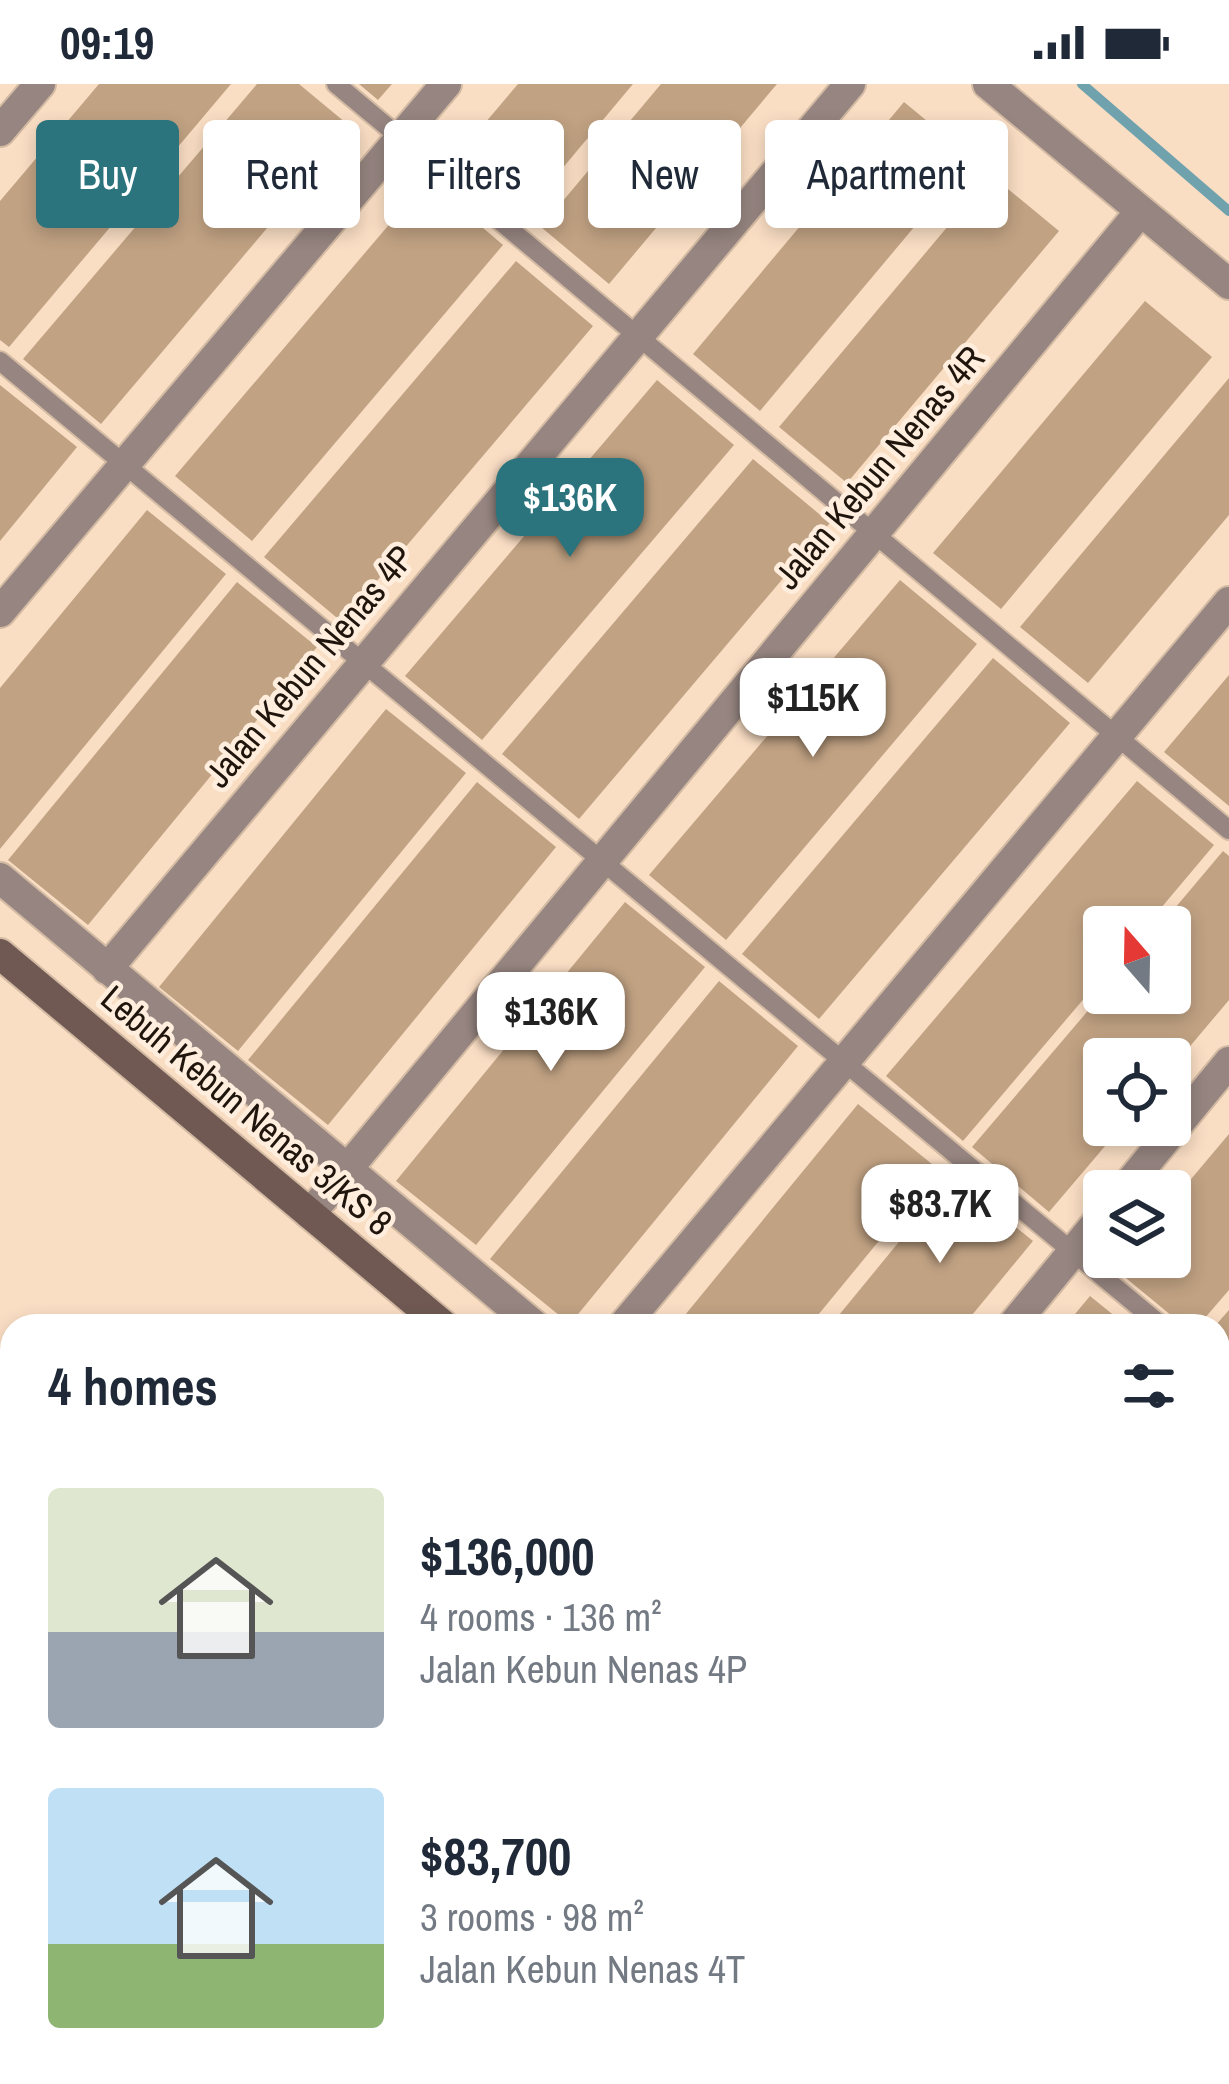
<!DOCTYPE html>
<html lang="en">
<head>
<meta charset="utf-8">
<style>
  body { margin:0; font-family:"Archivo Narrow",sans-serif; background:#f2f2f3; color:#1f2937; height:100vh; display:flex; flex-direction:column; font-size:45px; white-space:nowrap }
  * { box-sizing:border-box; margin:0 }
  p { font-size:39px; color:#747a83 }
  .icon { flex:none; width:66px; height:66px; fill:none; stroke:currentColor; stroke-width:2; stroke-linecap:round; stroke-linejoin:round }
  .map { position:relative; flex:1; overflow:hidden }
  .details { position:absolute; left:0px; top:1230px; width:1230px; height:771px; display:flex; flex-direction:column; background:#fff; border-radius:36px 36px 0 0; box-shadow:0 6px 18px #0003 }
  .details>* { flex:none }
  .guide { position:absolute; left:36px; top:36px; width:1158px; height:108px; display:flex; gap:24px }
  .needle { width:78px; rotate:340deg }
  .fabs { position:absolute; left:1083px; top:822px; display:grid; gap:24px }
  .fabs a { display:grid; place-items:center; width:108px; height:108px; border-radius:12px; background:#fff; box-shadow:0 6px 18px #0003; font-size:60px }
  .price { position:absolute; translate:-50% -102px; padding:0 27px; border-radius:24px; background:#fff; color:#222; font-size:39px; line-height:78px; filter:drop-shadow(0 3px 6px #0008) }
  .price::after { content:''; position:absolute; left:50%; top:72px; width:36px; height:27px; margin-left:-18px; background:inherit; clip-path:polygon(0 0,100% 0,50% 100%) }
  .price.selected { background:#2c747d; color:#fff }
  ul { padding:0; list-style:none }
  li { display:flex; align-items:center; gap:36px; height:300px; padding:0 48px }
  li span { display:grid; place-items:center; flex:none; width:336px; height:240px; border-radius:12px; color:#555 }
  li>.icon { margin-inline-start:auto }
  span .icon { width:144px; height:144px; fill:#fffc; stroke-width:1 }
  li b { font-size:51px }
  h2 { display:flex; justify-content:space-between; align-items:center; height:144px; padding:0 48px; font-size:51px }
  .chip { padding:0 42px; border-radius:12px; background:#fff; box-shadow:0 6px 18px #0003; font-size:42px; line-height:108px }
  .chip.selected { background:#2c747d; color:#fff }
  .status { display:flex; justify-content:space-between; align-items:center; height:84px; padding:0 60px; background:#fff; direction:ltr }
  .status svg { height:33px; fill:currentColor }
  .map>svg:first-child { display:block }
</style>
</head>
<body>
<div class="status"><b>09:19</b><svg viewBox="0 0 49 12"><path d="M0 12V9h3v3zM5 12V6h3v6zM10 12V3h3v9zM15 12V0h3v12zM26 1h20v11H26zM47 4h2v5h-2z"/></svg></div>
<div class="map">
<svg width="1229" height="2000" viewBox="0 0 1229 2000">
  <rect width="100%" height="100%" fill="#fadec4"/>
  <g fill="none" stroke-linecap="round" stroke-linejoin="round">
    <path stroke="#6fa2ad" stroke-width="10" d="M1082 0 1229 127"/>
  </g>
  <path fill="#c1a283" d="M99 0H231L9 263 0 256V117Z
    M257 0H299L352 44 101 340 23 275Z
    M359 0H392L378 16Z
    M518 0H633L525 129 457 72Z
    M661 0H777L609 200 541 143Z
    M904 18 972 74 760 327 693 270Z
    M991 91 1059 147 847 399 779 343Z
    M427 96 503 161 252 457 175 392Z
    M516 177 593 242 342 538 264 473Z
    M1145 217 1212 273 1001 525 933 469Z
    M1229 294V431L1088 599 1020 543Z
    M657 296 734 361 482 656 405 592Z
    M0 301 77 363 0 457Z
    M753 375 830 439 579 735 502 670Z
    M147 426 226 490 0 765V604Z
    M900 496 977 560 726 856 649 791Z
    M237 498 317 563 88 841 8 776Z
    M993 574 1070 639 819 935 742 870Z
    M1229 591V722L1164 668Z
    M386 625 466 689 238 967 159 903Z
    M1137 697 1214 761 1145 843H1104V891L963 1057 886 992Z
    M477 698 556 763 328 1041 248 976Z
    M1223 767 1229 772V916L1170 986V975H1104V1041H1123L1049 1128 972 1063 1103 909H1170V843H1159Z
    M625 818 705 883 476 1161 396 1097Z
    M719 897 798 962 570 1240 490 1175Z
    M858 1020 938 1085 809 1242H676Z
    M1229 1050V1206L1198 1242H1184L1115 1185 1125 1173H1170V1120Z
    M953 1092 1033 1157 963 1242H830Z
    M1090 1212 1127 1242H1065Z
    M1229 1226V1276L1218 1267 1215 1242Z
    M1218 1313 1229 1322V1379L1218 1392Z
    M1229 1504V1666L1218 1679V1518Z
    M1229 1684V1789L1218 1780V1698Z"/>
  <g fill="none" stroke-linecap="round" stroke-linejoin="round">
    <defs>
      <path id="lane" d="M336 0 1229 746
        M0 277 1162 1242
        M1218 1289 1229 1298"/>
      <path id="street" d="M988 0 1229 200
        M0 47 40 0
        M0 528 446 0
        M0 794 535 1242
        M107 885 850 0
        M1123 1107 1229 978
        M310 1130 1140 128
        M623 1242 1229 518
        M1012 1242 1104 1130
        M1218 1449 1229 1435
        M1218 1812 1229 1821"/>
      <path id="secondary" d="M0 870 444 1242
        M1218 1888 1229 1898"/>
    </defs>
    <use href="#lane" stroke="#d3baa3" stroke-width="22"/>
    <use href="#street" stroke="#d3baa3" stroke-width="34"/>
    <use href="#secondary" stroke="#d3baa3" stroke-width="34"/>
    <use href="#lane" stroke="#968581" stroke-width="18"/>
    <use href="#street" stroke="#968581" stroke-width="30"/>
    <use href="#secondary" stroke="#705953" stroke-width="30"/>
  </g>
  <g text-anchor="middle" stroke-width="9" stroke-linejoin="round" paint-order="stroke">
    <g font-size="36" fill="#1f150c" stroke="#ffeede">
      <text transform="translate(879 383) rotate(-50)" y="13">Jalan Kebun Nenas 4R</text>
      <text transform="translate(309 582) rotate(-50)" y="13">Jalan Kebun Nenas 4P</text>
      <text transform="translate(247 1026) rotate(40)" y="13">Lebuh Kebun Nenas 3/KS 8</text>
    </g>
  </g>
</svg>
<div class="fabs">
<a><svg class="needle" viewBox="-14 -14 28 28"><path d="M0-13l5 13h-10z" fill="#e53935"/><path d="M0 13l5-13h-10z" fill="#747a83"/></svg></a>
<a><svg class="icon" aria-label="locate" viewBox="0 0 24 24"><circle cx="12" cy="12" r="6"/><path d="M12 2v4M12 18v4M2 12h4M18 12h4"/></svg></a>
<a><svg class="icon" aria-label="layers" viewBox="0 0 24 24"><path d="M12 4l9 5-9 5-9-5zM3 14l9 5 9-5"/></svg></a>
</div>
<b class="price selected" style="left:570px;top:476px">$136K</b>
<b class="price" style="left:813px;top:676px">$115K</b>
<b class="price" style="left:551px;top:990px">$136K</b>
<b class="price" style="left:940px;top:1182px">$83.7K</b>
<div class="guide">
<a class="chip selected">Buy</a>
<a class="chip">Rent</a>
<a class="chip">Filters</a>
<a class="chip">New</a>
<a class="chip">Apartment</a>
</div>
<section class="details">
<h2>4 homes<svg class="icon" aria-label="filters" viewBox="0 0 24 24"><path d="M4 7h16M4 17h16"/><circle cx="9" cy="7" r="2"/><circle cx="15" cy="17" r="2"/></svg></h2>
<ul>
<li><span style="background:linear-gradient(#dfe7d0 60%,#9aa5b1 0)"><svg class="icon" aria-label="home" viewBox="0 0 24 24"><path d="M3 11l9-7 9 7M6 9v11h12V9"/></svg></span><div><b>$136,000</b><p>4 rooms · 136 m²</p><p>Jalan Kebun Nenas 4P</p></div></li>
<li><span style="background:linear-gradient(#bfe0f5 65%,#8fb573 0)"><svg class="icon" aria-label="home" viewBox="0 0 24 24"><path d="M3 11l9-7 9 7M6 9v11h12V9"/></svg></span><div><b>$83,700</b><p>3 rooms · 98 m²</p><p>Jalan Kebun Nenas 4T</p></div></li>
</ul>
</section>
</div>
</body>
</html>
